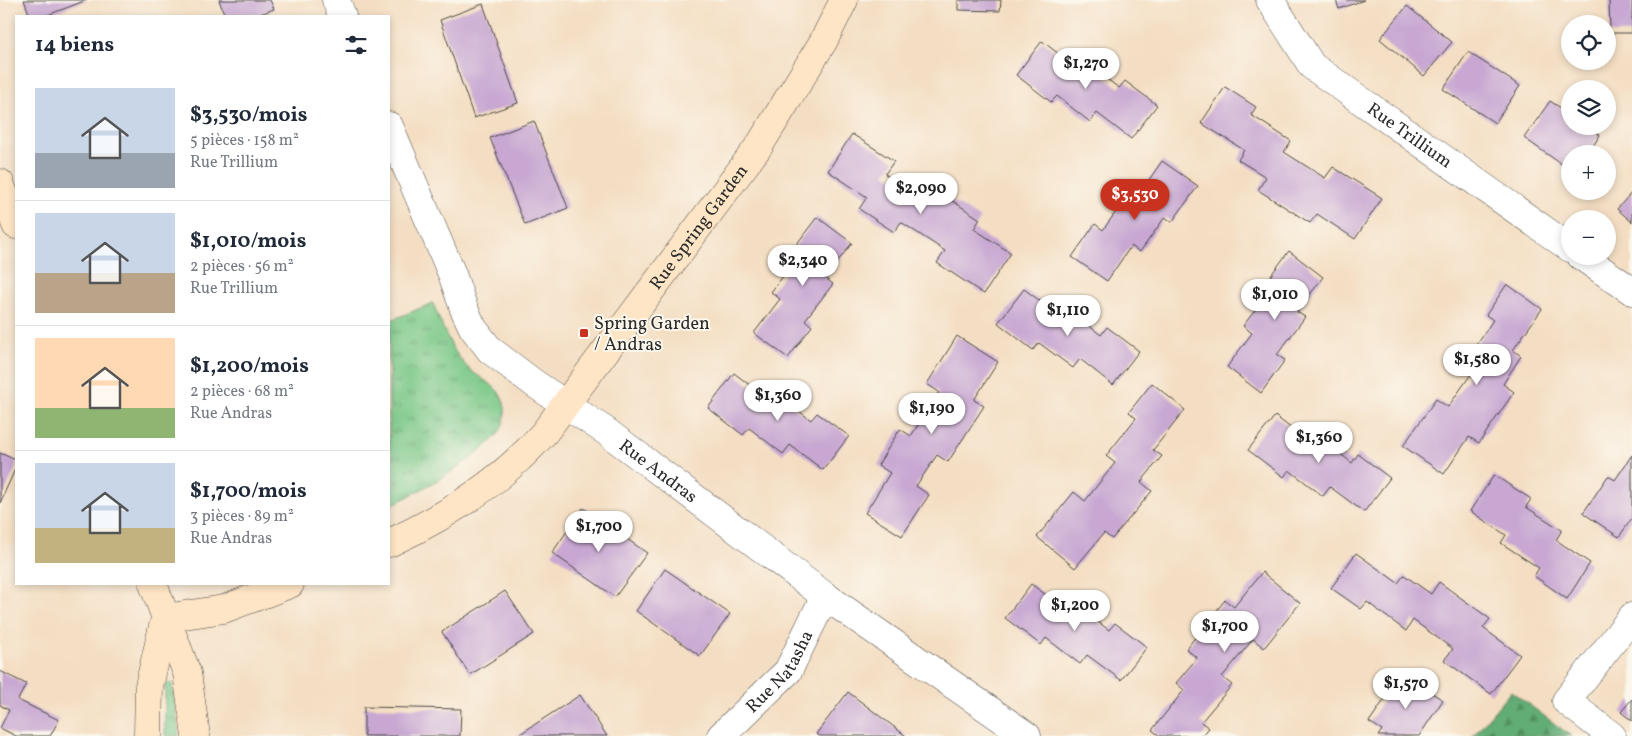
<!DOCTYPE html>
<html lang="fr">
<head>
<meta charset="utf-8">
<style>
  body { margin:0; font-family:Vollkorn,serif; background:#f2f2f3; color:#1f2937; height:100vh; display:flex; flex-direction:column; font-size:19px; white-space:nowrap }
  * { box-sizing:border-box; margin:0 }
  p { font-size:16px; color:#747a83 }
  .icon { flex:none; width:28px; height:28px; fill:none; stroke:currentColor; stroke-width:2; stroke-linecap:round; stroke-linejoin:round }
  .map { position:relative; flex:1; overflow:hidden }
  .side { position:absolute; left:15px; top:15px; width:375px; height:570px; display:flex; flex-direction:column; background:#fff; border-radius:0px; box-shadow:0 2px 8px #0003 }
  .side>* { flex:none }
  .fabs { position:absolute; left:1561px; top:15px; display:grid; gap:10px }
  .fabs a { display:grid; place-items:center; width:55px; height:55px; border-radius:50%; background:#fff; box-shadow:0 2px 8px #0003; font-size:25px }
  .price { position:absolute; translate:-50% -42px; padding:0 11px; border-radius:18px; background:#fff; color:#222; font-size:16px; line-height:32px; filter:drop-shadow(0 1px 2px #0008) }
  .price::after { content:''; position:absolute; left:50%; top:30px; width:15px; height:11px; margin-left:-8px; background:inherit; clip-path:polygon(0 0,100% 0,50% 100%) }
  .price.current { background:#c8321e; color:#fff }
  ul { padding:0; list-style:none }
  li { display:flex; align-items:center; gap:15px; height:125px; padding:0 20px }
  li+li { border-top:1px solid #e0e1e3 }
  li span { display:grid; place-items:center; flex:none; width:140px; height:100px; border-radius:0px; color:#555 }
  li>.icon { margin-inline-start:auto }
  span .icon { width:60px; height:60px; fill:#fffc; stroke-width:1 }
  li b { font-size:21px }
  h2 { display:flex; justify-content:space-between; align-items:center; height:60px; padding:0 20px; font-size:21px }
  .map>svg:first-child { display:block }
</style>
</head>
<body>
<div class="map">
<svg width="1632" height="736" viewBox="0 0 1632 736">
  <defs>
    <pattern id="grass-tufts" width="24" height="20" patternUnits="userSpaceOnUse" patternTransform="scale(1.25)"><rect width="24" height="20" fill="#79c787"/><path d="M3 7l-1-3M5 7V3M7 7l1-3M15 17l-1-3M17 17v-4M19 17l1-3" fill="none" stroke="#63a26f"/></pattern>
    <pattern id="forest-firs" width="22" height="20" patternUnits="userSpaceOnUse" patternTransform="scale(1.25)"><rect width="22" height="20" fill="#62ac74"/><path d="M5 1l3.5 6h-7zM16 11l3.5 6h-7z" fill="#518c5f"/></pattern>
  </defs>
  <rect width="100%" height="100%" fill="#fbf7ec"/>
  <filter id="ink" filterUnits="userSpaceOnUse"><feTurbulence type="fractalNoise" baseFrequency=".02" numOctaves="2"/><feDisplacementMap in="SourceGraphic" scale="10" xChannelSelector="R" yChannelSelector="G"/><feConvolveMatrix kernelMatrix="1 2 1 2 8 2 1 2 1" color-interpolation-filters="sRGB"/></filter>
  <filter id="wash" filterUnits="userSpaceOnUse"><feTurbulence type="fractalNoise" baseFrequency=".0096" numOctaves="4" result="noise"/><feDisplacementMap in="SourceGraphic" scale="20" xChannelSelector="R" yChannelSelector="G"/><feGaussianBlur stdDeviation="1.12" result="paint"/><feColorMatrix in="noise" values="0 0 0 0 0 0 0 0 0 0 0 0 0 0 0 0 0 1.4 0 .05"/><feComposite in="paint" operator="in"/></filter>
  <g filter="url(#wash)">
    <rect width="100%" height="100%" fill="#f4dec3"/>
    <path fill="url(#grass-tufts)" stroke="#527959" d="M433 303C442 326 451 351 469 369 479 378 495 384 501 396 507 406 506 419 501 429 488 454 415 494 389 506V321Z
      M172 683 179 736H165V684Z"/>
    <path fill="url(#forest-firs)" stroke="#466c50" d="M1511 691 1571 736H1473Z"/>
    <g id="blocks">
      <path fill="#c8a7d2" d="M24 0H87L45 16H30Z
        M219 0H270L274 9 255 16H225Z
        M958 0H1001L1000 11 958 10Z
        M1336 0H1364L1339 9Z
        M1609 0H1632V33H1610Z
        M483 4 518 103 474 118 440 20Z
        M1407 6 1452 42 1424 76 1380 39Z
        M1042 41 1077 68 1083 61 1119 88 1125 81 1157 105 1131 139 1097 113 1090 122 1057 96 1051 102 1016 75Z
        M1468 52 1520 86 1495 123 1443 89Z
        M1225 87 1256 107 1251 115 1291 141 1284 152 1325 178 1333 167 1382 198 1355 239 1317 214 1310 223 1258 190 1266 177 1238 160 1244 150 1201 123Z
        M1550 101 1570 114V126H1587L1600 135 1588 154H1570V170L1524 138Z
        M534 121 568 208 525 225 490 138Z
        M852 134 894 161 885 174 917 195 925 183 980 219 974 229 1011 253 984 294 937 263 945 251 901 222 894 232 859 209 867 197 828 171Z
        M1162 161 1198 186 1172 222 1165 217 1140 252 1131 246 1107 281 1072 257 1095 224 1103 230 1130 192 1137 197Z
        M1632 192V222L1617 209Z
        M817 217 852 243 825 278 833 284 805 320 812 326 788 358 754 333 780 299 771 292 797 258 790 253Z
        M1289 251 1323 277 1297 312 1305 317 1277 355 1285 360 1261 393 1227 367 1252 333 1243 326 1269 292 1262 287Z
        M1507 284 1542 309 1513 350 1521 356 1503 384 1514 392 1479 443 1469 437 1444 474 1403 446 1436 399 1448 407 1476 367 1466 360 1493 320 1486 315Z
        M1024 289 1059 315 1064 307 1101 335 1107 327 1139 351 1113 385 1080 359 1073 368 1039 343 1033 350 998 323Z
        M957 336 998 362 974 400 984 406 948 462 937 455 916 486 929 495 902 536 865 513 890 473 878 465 900 429 911 436 939 392 927 384Z
        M734 373 769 400 774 393 811 420 817 413 849 436 823 470 790 445 783 454 749 428 743 435 708 408Z
        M1152 383 1185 410 1153 450 1162 456 1141 482 1152 491 1112 539 1104 533 1075 568 1037 537 1074 492 1085 501 1115 463 1106 456 1136 418 1129 412Z
        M1275 416 1309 442 1315 434 1352 463 1358 454 1390 478 1364 512 1330 487 1323 496 1289 470 1284 477 1248 450Z
        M0 453 16 460V467L0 503Z
        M1632 455V518L1619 537 1583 513 1608 476 1615 480Z
        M1494 475 1531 499 1526 507 1562 530 1556 540 1590 563 1567 599 1534 576 1539 568 1501 543 1506 535 1470 511Z
        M583 508 647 553 615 597 552 553Z
        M1356 553 1398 583 1404 575 1431 594 1439 582 1490 619 1483 628 1520 655 1491 694 1444 660 1453 649 1413 620 1406 631 1367 602 1361 609 1331 588Z
        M665 569 730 614 700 656 636 611Z
        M1262 572 1300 603 1264 648 1253 639 1222 677 1232 685 1201 722 1209 728 1202 736H1160L1152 730 1184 690 1176 683 1197 658 1186 649 1225 600 1234 607Z
        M1031 584 1067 610 1072 603 1109 630 1115 623 1147 647 1121 680 1087 655 1080 664 1046 638 1041 645 1005 618Z
        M505 591 534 634 470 675 442 632Z
        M0 671 26 684 18 700 59 720 50 736H16L0 728 9 710 0 705Z
        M1402 674 1443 700 1419 736H1378L1382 730 1369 722Z
        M848 692 906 736H820L816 734Z
        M580 695 607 736H517Z
        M1632 699V721L1621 712Z
        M364 707 461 709 460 736H364Z"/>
    </g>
  </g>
  <g filter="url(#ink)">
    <use href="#blocks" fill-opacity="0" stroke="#494642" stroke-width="1"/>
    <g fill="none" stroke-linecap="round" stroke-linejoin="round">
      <defs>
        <g id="street">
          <path d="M336 0 342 16"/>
          <path id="s1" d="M1270 0 1312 66 1570 248"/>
          <path id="s2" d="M389 126 452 274 464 309 473 328 490 350 535 384 607 432 825 596 1027 736"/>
          <path d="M1581 256 1632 291"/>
          <path id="s3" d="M721 736 788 671 825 596"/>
          <path d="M1612 736 1566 701 1632 617"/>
        </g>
        <g id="secondary">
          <path d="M0 183 16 225"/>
          <path id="s4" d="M389 543C448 516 501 482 544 433L759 146 823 42 844 0"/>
          <path d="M153 584 187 673 196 736"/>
          <path d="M165 618 224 609 290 584"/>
          <path d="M148 736 149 686 165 618"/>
        </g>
      </defs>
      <use href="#street" stroke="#494642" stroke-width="29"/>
      <use href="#secondary" stroke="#494642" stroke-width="29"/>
      <use href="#street" stroke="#fff" stroke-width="28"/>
      <use href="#secondary" stroke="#fee5c5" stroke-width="28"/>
    </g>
  </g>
  <rect fill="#c8321e" stroke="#fbf7ec" stroke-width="2" x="579" y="328" width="10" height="10" rx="2.5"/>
  <g text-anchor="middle" stroke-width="4" stroke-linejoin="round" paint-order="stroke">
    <g font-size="18" fill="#2b2b2b" stroke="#fbf7ec">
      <text dy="6" stroke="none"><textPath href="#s1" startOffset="198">Rue Trillium</textPath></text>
      <text dy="6" stroke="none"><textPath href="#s4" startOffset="449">Rue Spring Garden</textPath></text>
      <text dy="6" stroke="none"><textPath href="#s2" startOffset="454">Rue Andras</textPath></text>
      <text dy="6" stroke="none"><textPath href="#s3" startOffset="88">Rue Natasha</textPath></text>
    </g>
    <g font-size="18" fill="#2b2b2b" stroke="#fbf7ec" text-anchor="start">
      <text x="594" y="329">Spring Garden<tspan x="594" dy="21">/ Andras</tspan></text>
    </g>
  </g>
</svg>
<div class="fabs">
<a><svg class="icon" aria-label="locate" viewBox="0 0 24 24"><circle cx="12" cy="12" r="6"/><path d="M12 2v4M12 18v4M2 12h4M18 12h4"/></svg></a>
<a><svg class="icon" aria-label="layers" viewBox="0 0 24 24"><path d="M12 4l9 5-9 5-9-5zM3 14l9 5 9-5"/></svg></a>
<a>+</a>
<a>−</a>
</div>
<b class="price" style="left:1086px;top:90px">$1,270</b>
<b class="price" style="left:921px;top:215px">$2,090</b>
<b class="price current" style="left:1135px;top:221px">$3,530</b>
<b class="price" style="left:803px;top:287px">$2,340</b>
<b class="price" style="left:1275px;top:321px">$1,010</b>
<b class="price" style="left:1068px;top:337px">$1,110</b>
<b class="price" style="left:1477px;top:386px">$1,580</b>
<b class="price" style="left:778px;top:422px">$1,360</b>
<b class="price" style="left:932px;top:435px">$1,190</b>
<b class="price" style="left:1319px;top:464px">$1,360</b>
<b class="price" style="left:599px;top:553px">$1,700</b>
<b class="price" style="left:1075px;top:632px">$1,200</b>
<b class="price" style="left:1225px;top:653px">$1,700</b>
<b class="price" style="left:1406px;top:710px">$1,570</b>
<section class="side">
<h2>14 biens<svg class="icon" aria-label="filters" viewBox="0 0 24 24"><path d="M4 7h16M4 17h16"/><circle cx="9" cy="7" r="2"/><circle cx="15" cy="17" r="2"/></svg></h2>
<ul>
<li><span style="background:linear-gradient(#c9d6e8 65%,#9aa5b1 0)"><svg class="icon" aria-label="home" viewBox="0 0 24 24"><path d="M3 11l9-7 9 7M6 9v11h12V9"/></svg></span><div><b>$3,530/mois</b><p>5 pièces · 158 m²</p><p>Rue Trillium</p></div></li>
<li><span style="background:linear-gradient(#c9d6e8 60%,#b9a48a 0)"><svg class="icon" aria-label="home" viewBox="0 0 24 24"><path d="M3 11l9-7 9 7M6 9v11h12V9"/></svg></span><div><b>$1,010/mois</b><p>2 pièces · 56 m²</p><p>Rue Trillium</p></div></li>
<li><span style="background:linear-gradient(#ffd9b3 70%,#8fb573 0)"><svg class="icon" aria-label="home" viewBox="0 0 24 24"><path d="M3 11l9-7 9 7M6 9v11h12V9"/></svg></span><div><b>$1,200/mois</b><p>2 pièces · 68 m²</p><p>Rue Andras</p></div></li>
<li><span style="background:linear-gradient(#c9d6e8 65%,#c2b280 0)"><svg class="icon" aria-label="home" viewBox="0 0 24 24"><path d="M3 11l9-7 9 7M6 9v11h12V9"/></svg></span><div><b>$1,700/mois</b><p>3 pièces · 89 m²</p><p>Rue Andras</p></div></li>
</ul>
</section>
</div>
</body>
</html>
